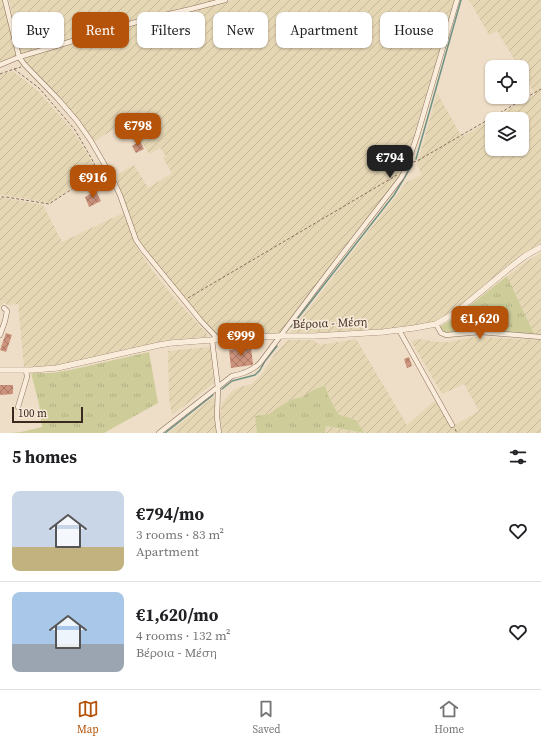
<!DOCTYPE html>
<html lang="en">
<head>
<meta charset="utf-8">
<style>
  body { margin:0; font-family:"Source Serif 4",serif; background:#f2f2f2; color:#202124; height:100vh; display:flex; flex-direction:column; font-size:15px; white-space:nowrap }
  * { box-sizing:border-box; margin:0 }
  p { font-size:13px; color:#757577 }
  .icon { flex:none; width:22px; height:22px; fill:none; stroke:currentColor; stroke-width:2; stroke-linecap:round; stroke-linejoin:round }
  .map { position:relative; height:433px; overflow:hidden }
  .drawer { display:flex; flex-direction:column; background:#fff; flex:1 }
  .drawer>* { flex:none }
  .guide { position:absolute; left:12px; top:12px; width:517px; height:36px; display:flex; gap:8px }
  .tools { position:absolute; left:485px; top:60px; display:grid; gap:8px }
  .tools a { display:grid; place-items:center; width:44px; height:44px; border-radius:8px; background:#fff; box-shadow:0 1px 3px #0004; font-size:20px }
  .scale { position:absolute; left:12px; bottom:10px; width:71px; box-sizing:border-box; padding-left:4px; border:2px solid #3b2920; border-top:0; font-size:11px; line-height:14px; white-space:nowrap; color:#3b2920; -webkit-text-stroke:3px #f6e9d7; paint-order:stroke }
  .price { position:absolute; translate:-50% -34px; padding:0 9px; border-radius:8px; background:#b45309; color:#fff; font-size:13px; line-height:26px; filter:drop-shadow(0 1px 2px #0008) }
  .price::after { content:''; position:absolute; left:50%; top:24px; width:12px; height:9px; margin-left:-6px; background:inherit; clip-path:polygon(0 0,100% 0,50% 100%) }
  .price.active { background:#222; color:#fff }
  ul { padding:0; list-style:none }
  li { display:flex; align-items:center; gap:12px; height:100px; padding:0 12px }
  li+li { border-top:1px solid #e0e0e0 }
  li span { display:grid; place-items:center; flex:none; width:112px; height:80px; border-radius:8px; color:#555 }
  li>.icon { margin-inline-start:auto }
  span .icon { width:48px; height:48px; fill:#fffc; stroke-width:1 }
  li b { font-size:17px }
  h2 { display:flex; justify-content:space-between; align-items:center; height:48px; padding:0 12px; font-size:17px }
  .chip { padding:0 14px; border-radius:8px; background:#fff; box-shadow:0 1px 3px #0004; font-size:14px; line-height:36px }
  .chip.active { background:#b45309; color:#fff }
  .menu { display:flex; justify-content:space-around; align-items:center; height:56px; border-top:1px solid #e0e0e0; background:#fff; font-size:11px; color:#757577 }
  .menu a { display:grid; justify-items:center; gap:2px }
  .menu .active { color:#b45309 }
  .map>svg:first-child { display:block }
</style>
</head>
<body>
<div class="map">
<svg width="541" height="433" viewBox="0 0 541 433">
  <defs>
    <pattern id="farmland-furrows" width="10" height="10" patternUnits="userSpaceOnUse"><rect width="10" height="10" fill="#e5d6b4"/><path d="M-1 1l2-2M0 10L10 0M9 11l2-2" fill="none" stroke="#c5b89a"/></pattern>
    <pattern id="grass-tufts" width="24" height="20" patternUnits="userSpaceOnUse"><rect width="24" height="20" fill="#cecd9a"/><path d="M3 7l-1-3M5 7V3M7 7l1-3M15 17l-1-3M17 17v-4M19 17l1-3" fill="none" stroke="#b2b084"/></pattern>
    <pattern id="building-cross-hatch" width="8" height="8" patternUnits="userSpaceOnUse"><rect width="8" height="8" fill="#cd937c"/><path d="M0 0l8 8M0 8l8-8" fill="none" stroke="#a87865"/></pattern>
  </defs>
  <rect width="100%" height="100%" fill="#efdec7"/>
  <path fill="url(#farmland-furrows)" d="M0 0H3L16 54 15 57 0 62Z
    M9 0H217L143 17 24 54H21Z
    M233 0H455L413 138 399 178 318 281 283 329 279 332 270 335 219 337 183 297 139 241 115 176 134 165 148 188 172 173 163 158 166 156 160 148 149 154 129 120 93 142 28 65 24 58 134 24 172 16Z
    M469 0H541V243L517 258 452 312 435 321 405 327 361 331 289 334 407 182 422 175 417 165 437 93 462 137 492 119V149H522V119H493L535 94 522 72V67H519L497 31 489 35Z
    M13 71 38 91 74 132 93 164V171L90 176 49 203 4 195H0V75Z
    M0 198H5L43 205 62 242 123 213 135 244 152 270 171 294 208 335 207 337 168 341 129 349 71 363 40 367H24L18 304 7 305 5 302 0 306Z
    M541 253V335L534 334 507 276 527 261Z
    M474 337 541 340V433H325L326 426 363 433 356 420 338 414 328 395 325 385 311 391 302 397 293 399 277 408 269 414 255 416 257 433H222L220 414 222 403 232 391 240 387 252 384 262 374 274 355 288 340H313L320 345 356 339 407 425 433 402 435 401 451 427 479 411 464 384 442 394 411 341 419 339 437 342H449Z
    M210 347 214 383 172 415 169 400 168 351Z
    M214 397 216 399 217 433H168Z"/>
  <path fill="url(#grass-tufts)" d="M507 276 534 334 473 330 448 334 442 332 439 327 454 318Z
    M149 352 158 403 104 433H10L21 432 42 427 39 404 31 373H52L70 370Z
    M325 385 328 395 338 414 356 420 364 433 326 426 325 433H257L255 416 269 414 277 408 293 399 302 397 311 391Z"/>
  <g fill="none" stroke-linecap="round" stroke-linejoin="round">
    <path stroke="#6e9284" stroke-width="1.5" d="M416 159 461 0
      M291 327 394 195 412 165
      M222 389 232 381 255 375 260 370 265 361 277 346
      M165 433 213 395"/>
  </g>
  <path fill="url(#building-cross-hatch)" d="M140 141 144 149 136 153 132 146Z
    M96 191 101 201 89 207 85 197Z
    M6 333 12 335 6 352 0 350Z
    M251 347 253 364 252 365 231 368 229 350Z
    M409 357 412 366 407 368 404 359Z
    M0 385H13V394L0 395Z"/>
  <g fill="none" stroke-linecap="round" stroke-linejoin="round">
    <defs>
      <path id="minor" d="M5 0 19 57 25 65 58 99 77 121 91 141 110 174 120 195 136 240 143 250 201 321 218 339
        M0 65 19 57 143 20 191 9 225 0
        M436 324 441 333 446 335 480 332 541 337
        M399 330 452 425
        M0 335 5 321 7 311 4 308
        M212 340 218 388 217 417 219 433
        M18 407 27 377 26 370
        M159 433 232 376C243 374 252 371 260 363L327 274 401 178 406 168 417 136 457 0"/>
      <path id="tertiary" d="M0 370H32L57 368 159 345 171 343 212 340 218 339 280 336H315L383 332 414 328 436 324 455 313 512 266 525 256 541 247"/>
    </defs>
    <use href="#minor" stroke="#8b6f5c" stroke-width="5.5"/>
    <use href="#tertiary" stroke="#8b6f5c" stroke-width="6"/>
    <path stroke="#8b6f5c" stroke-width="1" stroke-dasharray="3 2" stroke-linecap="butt" d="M14 69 21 67
      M0 74 14 69 39 88 75 130 94 163 95 170 92 176 49 204 6 197H0
      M413 162 417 161 541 89
      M188 298 397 175
      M455 429 457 433"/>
    <use href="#minor" stroke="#f9ecda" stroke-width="4.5"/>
    <use href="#tertiary" stroke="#f9ecda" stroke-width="5.5"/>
  </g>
  <g text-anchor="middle" stroke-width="3.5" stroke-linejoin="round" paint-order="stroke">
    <g font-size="12" fill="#3b2920" stroke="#f6e9d7">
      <text transform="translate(330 323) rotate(-2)" y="4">Βέροια - Μέση</text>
    </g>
  </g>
</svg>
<div class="tools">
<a><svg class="icon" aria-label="locate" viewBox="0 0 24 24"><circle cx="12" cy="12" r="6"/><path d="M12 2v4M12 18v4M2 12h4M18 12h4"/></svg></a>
<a><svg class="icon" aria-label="layers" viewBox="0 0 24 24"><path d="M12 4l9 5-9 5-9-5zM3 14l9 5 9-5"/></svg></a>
</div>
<div class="scale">100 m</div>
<b class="price" style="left:138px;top:147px">€798</b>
<b class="price active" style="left:390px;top:179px">€794</b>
<b class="price" style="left:93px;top:199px">€916</b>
<b class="price" style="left:480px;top:340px">€1,620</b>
<b class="price" style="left:241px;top:357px">€999</b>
<div class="guide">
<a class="chip">Buy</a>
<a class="chip active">Rent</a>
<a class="chip">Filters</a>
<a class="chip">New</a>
<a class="chip">Apartment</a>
<a class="chip">House</a>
</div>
</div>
<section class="drawer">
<h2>5 homes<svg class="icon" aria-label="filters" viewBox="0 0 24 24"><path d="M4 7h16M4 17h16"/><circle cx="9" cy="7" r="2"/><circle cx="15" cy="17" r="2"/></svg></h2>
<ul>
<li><span style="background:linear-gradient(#c9d6e8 70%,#c2b280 0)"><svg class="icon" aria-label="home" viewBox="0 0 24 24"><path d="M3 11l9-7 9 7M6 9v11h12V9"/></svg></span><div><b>€794/mo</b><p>3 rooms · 83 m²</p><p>Apartment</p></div><svg class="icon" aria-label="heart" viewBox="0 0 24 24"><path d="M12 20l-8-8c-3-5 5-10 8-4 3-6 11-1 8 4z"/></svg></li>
<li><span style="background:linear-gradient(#a9c7e8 65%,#9aa5b1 0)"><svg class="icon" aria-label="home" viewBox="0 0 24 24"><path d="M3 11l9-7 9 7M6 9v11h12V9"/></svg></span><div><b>€1,620/mo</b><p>4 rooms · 132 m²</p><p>Βέροια - Μέση</p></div><svg class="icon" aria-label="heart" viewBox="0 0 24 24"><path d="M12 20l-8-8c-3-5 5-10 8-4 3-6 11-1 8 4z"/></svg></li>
</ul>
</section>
<nav class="menu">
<a class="active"><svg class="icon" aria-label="map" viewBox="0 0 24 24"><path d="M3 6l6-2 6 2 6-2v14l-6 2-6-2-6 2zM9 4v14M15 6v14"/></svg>Map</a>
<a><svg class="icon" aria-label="saved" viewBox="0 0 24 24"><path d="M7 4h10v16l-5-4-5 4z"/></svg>Saved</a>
<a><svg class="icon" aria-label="home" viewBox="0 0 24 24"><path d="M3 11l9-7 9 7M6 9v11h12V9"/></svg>Home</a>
</nav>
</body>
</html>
